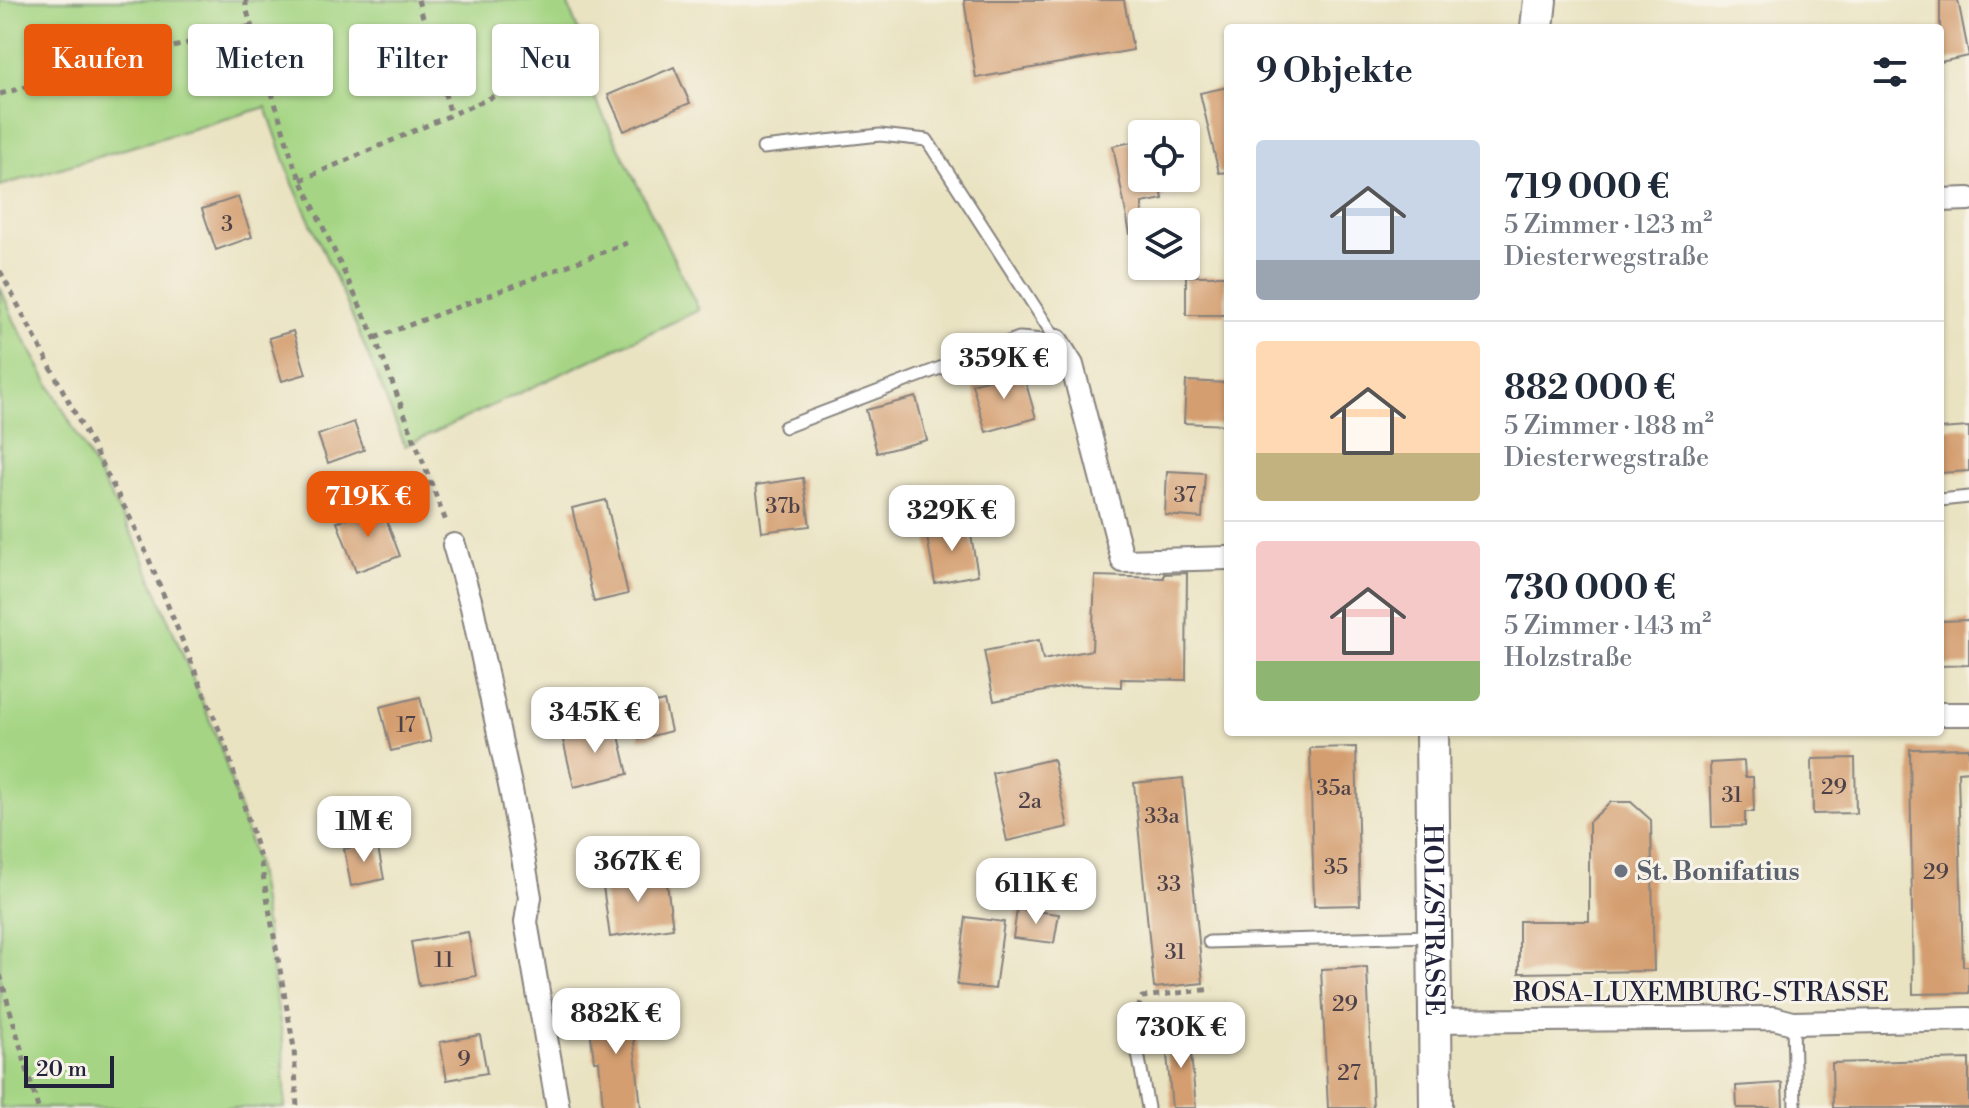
<!DOCTYPE html>
<html lang="de">
<head>
<meta charset="utf-8">
<style>
  body { margin:0; font-family:"Libre Bodoni",serif; background:#f2f2f3; color:#1f2937; height:100vh; display:flex; flex-direction:column; font-size:30px; white-space:nowrap }
  * { box-sizing:border-box; margin:0 }
  p { font-size:26px; color:#747a83 }
  .icon { flex:none; width:44px; height:44px; fill:none; stroke:currentColor; stroke-width:2; stroke-linecap:round; stroke-linejoin:round }
  .map { position:relative; flex:1; overflow:hidden }
  .side { position:absolute; left:1224px; top:24px; width:720px; height:712px; display:flex; flex-direction:column; background:#fff; border-radius:8px; box-shadow:0 2px 6px #0004 }
  .side>* { flex:none }
  .hud { position:absolute; left:24px; top:24px; width:760px; height:72px; display:flex; gap:16px }
  .controls { position:absolute; left:1128px; top:120px; display:grid; gap:16px }
  .controls a { display:grid; place-items:center; width:72px; height:72px; border-radius:8px; background:#fff; box-shadow:0 2px 6px #0004; font-size:40px }
  .scale { position:absolute; left:24px; bottom:20px; width:90px; box-sizing:border-box; padding-left:8px; border:4px solid #22223b; border-top:0; font-size:22px; line-height:28px; white-space:nowrap; color:#22223b; -webkit-text-stroke:6px #f7f3e8; paint-order:stroke }
  .price { position:absolute; translate:-50% -68px; padding:0 18px; border-radius:16px; background:#fff; color:#222; font-size:26px; line-height:52px; filter:drop-shadow(0 2px 4px #0008) }
  .price::after { content:''; position:absolute; left:50%; top:48px; width:24px; height:18px; margin-left:-12px; background:inherit; clip-path:polygon(0 0,100% 0,50% 100%) }
  .price.active { background:#ea580c; color:#fff }
  ul { padding:0; list-style:none }
  li { display:flex; align-items:center; gap:24px; height:200px; padding:0 32px }
  li+li { border-top:2px solid #e0e1e3 }
  li span { display:grid; place-items:center; flex:none; width:224px; height:160px; border-radius:8px; color:#555 }
  li>.icon { margin-inline-start:auto }
  span .icon { width:96px; height:96px; fill:#fffc; stroke-width:1 }
  li b { font-size:34px }
  h2 { display:flex; justify-content:space-between; align-items:center; height:96px; padding:0 32px; font-size:34px }
  .tag { padding:0 28px; border-radius:8px; background:#fff; box-shadow:0 2px 6px #0004; font-size:28px; line-height:72px }
  .tag.active { background:#ea580c; color:#fff }
  .map>svg:first-child { display:block }
</style>
</head>
<body>
<div class="map">
<svg width="1969" height="1108" viewBox="0 0 1969 1108">
  <rect width="100%" height="100%" fill="#f7f3e8"/>
  <filter id="ink" filterUnits="userSpaceOnUse"><feTurbulence type="fractalNoise" baseFrequency=".0125" numOctaves="2"/><feDisplacementMap in="SourceGraphic" scale="16" xChannelSelector="R" yChannelSelector="G"/><feConvolveMatrix kernelMatrix="1 2 1 2 8 2 1 2 1" color-interpolation-filters="sRGB"/></filter>
  <filter id="wash" filterUnits="userSpaceOnUse"><feTurbulence type="fractalNoise" baseFrequency=".006" numOctaves="4" result="noise"/><feDisplacementMap in="SourceGraphic" scale="32" xChannelSelector="R" yChannelSelector="G"/><feGaussianBlur stdDeviation="1.8" result="paint"/><feColorMatrix in="noise" values="0 0 0 0 0 0 0 0 0 0 0 0 0 0 0 0 0 1.4 0 .05"/><feComposite in="paint" operator="in"/></filter>
  <g filter="url(#wash)">
    <rect width="100%" height="100%" fill="#eae3c2"/>
    <path fill="#a5d584" stroke="#647c60" stroke-width="2" d="M0 0H566L588 55 577 62 699 310 405 446 345 299 293 184 266 107 0 186Z
      M0 287 15 322 138 546 220 745 256 863 283 1043 285 1108H0Z"/>
    <g id="blocks">
      <path fill="#d49e6f" d="M964 0H1124L1133 50 976 78Z
        M1940 0H1958L1969 56 1940 62Z
        M674 67 690 103 624 131 608 95Z
        M1228 87V172L1219 173 1200 93Z
        M1142 140V178H1159L1163 199 1142 203V233L1130 234 1113 146Z
        M238 197 252 237 216 250 202 209Z
        M1186 276H1225V315H1186Z
        M293 331 306 374 282 381 269 338Z
        M1022 370 1036 418 986 432 972 384Z
        M1186 381 1228 383 1226 425 1184 423Z
        M916 397 927 440 877 453 866 410Z
        M354 422 364 450 328 463 318 435Z
        M1969 427V471L1940 473V429Z
        M1167 471 1205 473 1202 518 1165 515Z
        M803 478 810 526 762 532 756 485Z
        M606 500 628 594 594 602 572 508Z
        M381 506 400 556 356 572 337 522Z
        M969 524 978 575 935 583 926 531Z
        M1187 573 1186 680 1121 679V687L1075 685 994 701 984 651 1039 640 1043 660 1092 650 1095 576 1164 578V574Z
        M1969 620V665L1940 666V621Z
        M420 697 431 741 391 751 380 707Z
        M664 701 671 731 640 739 633 708Z
        M616 723 628 774 574 787 562 736Z
        M1356 747 1360 905 1314 906 1310 748Z
        M1969 748V771L1958 772 1963 966H1969V993L1913 994 1910 749Z
        M1855 758 1856 813 1813 814 1812 759Z
        M1053 759 1068 827 1007 841 992 773Z
        M1744 761 1745 777H1753L1754 812H1745V826L1712 827 1710 763Z
        M1183 778 1203 983 1154 988 1134 783Z
        M1611 802H1631L1651 820 1654 971 1519 973V921H1589V822Z
        M377 843 384 879 351 886 344 849Z
        M665 870 673 928 610 937 602 879Z
        M1017 909 1059 914 1054 943 1013 938Z
        M966 917 1004 922 995 989 957 985Z
        M468 932 476 976 419 986 411 942Z
        M1367 967 1373 1108H1328L1321 969Z
        M630 1005 641 1108H603L599 1061H594L588 1010Z
        M1189 1031 1196 1108H1172L1165 1033Z
        M480 1035 487 1073 447 1080 440 1042Z
        M1969 1059V1108H1833L1832 1063Z
        M1782 1083 1783 1108H1737L1736 1086Z"/>
    </g>
  </g>
  <g filter="url(#ink)">
    <use href="#blocks" fill-opacity="0" stroke="#86827e" stroke-width="2"/>
    <g fill="none" stroke-linecap="round" stroke-linejoin="round">
      <defs>
        <path id="lane" d="M763 148 880 135 927 140 1057 341
          M785 427 1019 338 1057 341
          M1940 500 1969 497
          M1209 942 1433 936
          M1793 1023 1795 1108
          M1133 1026 1148 1108"/>
        <path id="street" d="M1940 200 1969 199
          M1057 341 1072 365 1123 561 1228 558
          M454 545 472 607 511 790 530 897 526 922 558 1108
          M1940 714H1969
          M1433 1021 1774 1018 1793 1023 1969 1019"/>
        <g id="secondary">
          <path d="M1537 28 1540 0"/>
          <path id="s1" d="M1432 732 1436 1108"/>
        </g>
      </defs>
      <use href="#lane" stroke="#86827e" stroke-width="15"/>
      <use href="#street" stroke="#86827e" stroke-width="26"/>
      <use href="#secondary" stroke="#86827e" stroke-width="36"/>
      <path stroke="#86827e" stroke-width="5" stroke-dasharray="6 6" stroke-linecap="butt" d="M246 0V8L294 165 375 338 447 524
        M418 0 451 115
        M0 94 251 26
        M301 180 557 69
        M0 271 138 533 225 744 260 858 294 1048 297 1108
        M375 338 627 243
        M0 975 38 1108
        M1138 1009 1142 997 1213 989"/>
      <use href="#lane" stroke="#fff" stroke-width="11"/>
      <use href="#street" stroke="#fff" stroke-width="22"/>
      <use href="#secondary" stroke="#fff" stroke-width="32"/>
    </g>
  </g>
  <circle fill="#6b7280" stroke="#f7f3e8" stroke-width="3" cx="1621" cy="871" r="8"/>
  <g text-anchor="middle" stroke-width="6" stroke-linejoin="round" paint-order="stroke">
    <g font-size="22" fill="#4e4148">
      <text x="227" y="231">3</text>
      <text x="1185" y="502">37</text>
      <text x="783" y="513">37b</text>
      <text x="406" y="732">17</text>
      <text x="1834" y="794">29</text>
      <text x="1334" y="795">35a</text>
      <text x="1732" y="802">31</text>
      <text x="1030" y="808">2a</text>
      <text x="1162" y="823">33a</text>
      <text x="1336" y="874">35</text>
      <text x="1936" y="879">29</text>
      <text x="1169" y="891">33</text>
      <text x="1175" y="959">31</text>
      <text x="444" y="967">11</text>
      <text x="1345" y="1011">29</text>
      <text x="464" y="1066">9</text>
      <text x="1349" y="1080">27</text>
    </g>
    <g font-size="26" font-weight="bold" fill="#5b616d" stroke="#f7f3e8" text-anchor="start">
      <text x="1637" y="880">St. Bonifatius</text>
    </g>
    <g font-size="26" fill="#22223b" stroke="#f7f3e8">
      <text dy="9" stroke="none"><textPath href="#s1" startOffset="188">HOLZSTRASSE</textPath></text>
      <text x="1701" y="1001">ROSA-LUXEMBURG-STRASSE</text>
    </g>
  </g>
</svg>
<div class="controls">
<a><svg class="icon" aria-label="locate" viewBox="0 0 24 24"><circle cx="12" cy="12" r="6"/><path d="M12 2v4M12 18v4M2 12h4M18 12h4"/></svg></a>
<a><svg class="icon" aria-label="layers" viewBox="0 0 24 24"><path d="M12 4l9 5-9 5-9-5zM3 14l9 5 9-5"/></svg></a>
</div>
<div class="scale">20 m</div>
<b class="price" style="left:1004px;top:401px">359K €</b>
<b class="price active" style="left:368px;top:539px">719K €</b>
<b class="price" style="left:952px;top:553px">329K €</b>
<b class="price" style="left:595px;top:755px">345K €</b>
<b class="price" style="left:364px;top:864px">1M €</b>
<b class="price" style="left:638px;top:904px">367K €</b>
<b class="price" style="left:1036px;top:926px">611K €</b>
<b class="price" style="left:616px;top:1056px">882K €</b>
<b class="price" style="left:1181px;top:1070px">730K €</b>
<div class="hud">
<a class="tag active">Kaufen</a>
<a class="tag">Mieten</a>
<a class="tag">Filter</a>
<a class="tag">Neu</a>
</div>
<section class="side">
<h2>9 Objekte<svg class="icon" aria-label="filters" viewBox="0 0 24 24"><path d="M4 7h16M4 17h16"/><circle cx="9" cy="7" r="2"/><circle cx="15" cy="17" r="2"/></svg></h2>
<ul>
<li><span style="background:linear-gradient(#c9d6e8 75%,#9aa5b1 0)"><svg class="icon" aria-label="home" viewBox="0 0 24 24"><path d="M3 11l9-7 9 7M6 9v11h12V9"/></svg></span><div><b>719 000 €</b><p>5 Zimmer · 123 m²</p><p>Diesterwegstraße</p></div></li>
<li><span style="background:linear-gradient(#ffd9b3 70%,#c2b280 0)"><svg class="icon" aria-label="home" viewBox="0 0 24 24"><path d="M3 11l9-7 9 7M6 9v11h12V9"/></svg></span><div><b>882 000 €</b><p>5 Zimmer · 188 m²</p><p>Diesterwegstraße</p></div></li>
<li><span style="background:linear-gradient(#f6c9c9 75%,#8fb573 0)"><svg class="icon" aria-label="home" viewBox="0 0 24 24"><path d="M3 11l9-7 9 7M6 9v11h12V9"/></svg></span><div><b>730 000 €</b><p>5 Zimmer · 143 m²</p><p>Holzstraße</p></div></li>
</ul>
</section>
</div>
</body>
</html>
